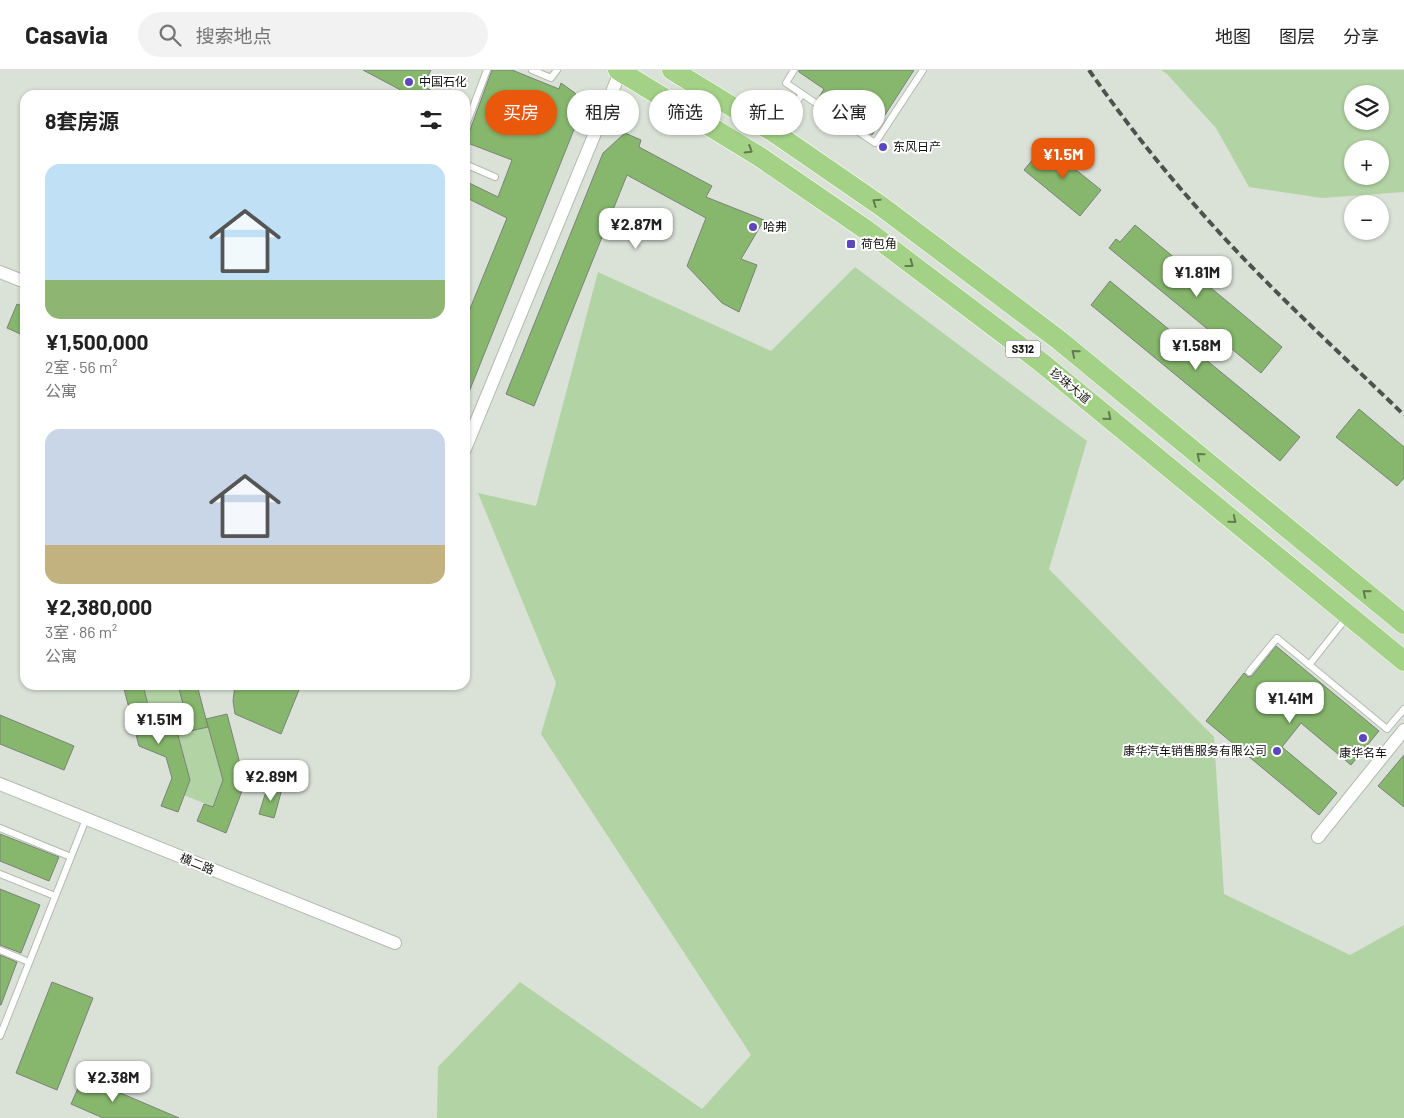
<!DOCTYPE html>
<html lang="zh">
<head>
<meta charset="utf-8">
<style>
  body { margin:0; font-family:Barlow,"Noto Sans SC",sans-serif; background:#f2f2f2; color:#222; height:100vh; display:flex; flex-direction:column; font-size:19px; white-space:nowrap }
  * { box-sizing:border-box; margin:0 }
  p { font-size:16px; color:#767676 }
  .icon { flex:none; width:28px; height:28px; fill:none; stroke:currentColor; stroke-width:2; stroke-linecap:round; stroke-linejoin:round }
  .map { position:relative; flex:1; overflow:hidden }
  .drawer { position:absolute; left:20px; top:20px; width:450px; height:600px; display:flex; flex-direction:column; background:#fff; border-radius:15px; box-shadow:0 1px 4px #0004 }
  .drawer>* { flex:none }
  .guide { position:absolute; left:485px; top:20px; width:475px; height:45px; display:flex; gap:10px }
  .tools { position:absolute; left:1344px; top:15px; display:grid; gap:10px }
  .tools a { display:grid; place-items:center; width:45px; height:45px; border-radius:50%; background:#fff; box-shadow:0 1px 4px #0004; font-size:25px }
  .price { position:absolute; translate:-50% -42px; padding:0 11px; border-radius:10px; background:#fff; color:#222; font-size:16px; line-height:32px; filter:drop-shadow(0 1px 2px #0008) }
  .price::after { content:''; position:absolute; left:50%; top:30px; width:15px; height:11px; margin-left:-8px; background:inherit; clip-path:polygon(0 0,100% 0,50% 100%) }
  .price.current { background:#ea580c; color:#fff }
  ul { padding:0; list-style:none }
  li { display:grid; align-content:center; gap:10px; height:265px; padding:0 25px }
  li span { display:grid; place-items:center; height:155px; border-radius:15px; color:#555 }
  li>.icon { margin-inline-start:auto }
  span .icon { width:90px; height:90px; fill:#fffc; stroke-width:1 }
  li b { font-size:21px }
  h2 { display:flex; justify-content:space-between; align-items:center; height:60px; padding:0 25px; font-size:21px }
  .pill { padding:0 18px; border-radius:22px; background:#fff; box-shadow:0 1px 4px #0004; font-size:18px; line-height:45px }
  .pill.current { background:#ea580c; color:#fff }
  header { display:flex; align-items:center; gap:30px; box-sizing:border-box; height:70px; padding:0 25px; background:#fff; border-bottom:1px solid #e0e0e0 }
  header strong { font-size:24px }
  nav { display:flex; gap:28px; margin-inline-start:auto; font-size:18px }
  .search { width:350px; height:45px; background:#f2f2f2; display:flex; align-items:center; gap:12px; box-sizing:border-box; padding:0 18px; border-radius:28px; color:#767676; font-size:19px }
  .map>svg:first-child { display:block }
</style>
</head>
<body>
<header>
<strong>Casavia</strong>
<div class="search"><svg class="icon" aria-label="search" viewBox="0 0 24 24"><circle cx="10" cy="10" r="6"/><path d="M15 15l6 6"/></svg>搜索地点</div>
<nav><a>地图</a><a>图层</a><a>分享</a></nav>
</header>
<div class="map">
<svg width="1404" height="1048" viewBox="0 0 1404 1048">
  <rect width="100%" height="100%" fill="#dae2d7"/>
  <path fill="#b2d3a3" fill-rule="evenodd" d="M1161 0H1404V122L1322 128 1249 117 1216 58 1167 4ZM1352 24H1380V51H1352ZM1352 79H1380V106H1352Z
    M855 197 1087 371 1049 499 1214 667 1224 824 1350 885 1404 855V1048H437L438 997 520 912 702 1039 751 985 541 664 556 613 478 423 536 436 598 202 771 281Z
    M143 615H178L188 654 155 663Z
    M208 656 223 710 213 737 184 725 177 665Z"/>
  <path fill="#86b76d" stroke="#7b8278" d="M363 0H431L423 16 440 25H410Z
    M492 0H512L559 19 561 13 575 23 581 42 465 332V251L507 148 465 127V111L498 127 512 90 465 72V68L470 60Z
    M799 0H914L872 65 818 29 824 19 799 2Z
    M625 63 641 70 639 77 712 116 706 127 764 150 741 189 757 195 739 242 722 233 687 196 706 148 627 105 534 336 506 324 603 83Z
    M1045 75 1101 120 1080 146 1024 100Z
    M1135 155 1282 277 1261 303 1109 178 1116 169 1120 172Z
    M1110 211 1300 367 1280 391 1091 235Z
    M17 234 25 237V266L7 258Z
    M1359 339 1404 377V408L1397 416 1336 367Z
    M1276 576 1379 661 1351 695 1301 653 1282 677 1337 723 1319 745 1206 651 1244 603 1248 607 1252 606Z
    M123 615H143L155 663 176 658 190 710 178 742 161 736 172 708 166 687 139 676Z
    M178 615H197L208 657 190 661Z
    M235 615H301L281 664 235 644 233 631Z
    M227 644 245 713 226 763 197 751 204 734 213 737 223 710 206 649Z
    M0 645 74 676 64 700 0 674Z
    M1404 685V737L1378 716Z
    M268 715 282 719 274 748 259 744Z
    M0 764 59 787 49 811 0 791Z
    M0 819 40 835 21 883 0 875Z
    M0 885 17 892 1 935H0Z
    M52 912 93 928 57 1020 16 1003Z
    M83 1007 179 1048H103L71 1034Z"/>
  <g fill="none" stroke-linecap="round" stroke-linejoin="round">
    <defs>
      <path id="service" d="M532 0 551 8 557 0
        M794 0 786 13 875 73 923 0
        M465 58 487 0
        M778 60 802 24
        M465 94 495 107
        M1309 595 1347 547
        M1249 602 1277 568 1387 659 1404 639
        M0 758 71 787
        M0 804 55 826
        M0 880 29 892
        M0 966 86 749"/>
      <path id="minor" d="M0 202 25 212
        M465 379 621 0
        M0 714 395 873
        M1318 767 1404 660"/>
      <path id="primary" d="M618 0 760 87 865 159 1042 293 1404 591
        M672 0 775 63 881 136 1059 270 1404 554"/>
    </defs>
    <use href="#service" stroke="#b3bbb0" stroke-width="8"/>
    <use href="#minor" stroke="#b3bbb0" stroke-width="14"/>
    <use href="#primary" stroke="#fff" stroke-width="21"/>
    <use href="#service" stroke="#fff" stroke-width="6"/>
    <use href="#minor" stroke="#fff" stroke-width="12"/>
    <use href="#primary" stroke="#a3d185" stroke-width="20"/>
    <path stroke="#4e524c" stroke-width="4" stroke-dasharray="8 4" stroke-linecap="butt" d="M1089 0C1123 49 1160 96 1200 141 1263 213 1335 278 1404 345"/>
  </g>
  <defs><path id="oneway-chevron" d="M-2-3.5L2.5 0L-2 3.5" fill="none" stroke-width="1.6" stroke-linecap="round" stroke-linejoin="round" transform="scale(1.25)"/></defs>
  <g stroke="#617c50">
    <use href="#oneway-chevron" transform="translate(749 80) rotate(32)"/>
    <use href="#oneway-chevron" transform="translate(876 132) rotate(-145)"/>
    <use href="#oneway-chevron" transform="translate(910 194) rotate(37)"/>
    <use href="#oneway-chevron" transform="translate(1075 283) rotate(-141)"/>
    <use href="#oneway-chevron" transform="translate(1108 347) rotate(39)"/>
    <use href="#oneway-chevron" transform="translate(1200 386) rotate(-141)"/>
    <use href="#oneway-chevron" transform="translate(1233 450) rotate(39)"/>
    <use href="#oneway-chevron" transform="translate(1366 523) rotate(-141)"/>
  </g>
  <g fill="#5c47bf" stroke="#fff" stroke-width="2">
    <circle cx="409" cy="12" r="5"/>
    <circle cx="883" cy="77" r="5"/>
    <circle cx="753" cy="157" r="5"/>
    <rect x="846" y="169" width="10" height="10" rx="2.5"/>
    <circle cx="1363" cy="668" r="5"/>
    <circle cx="1277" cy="681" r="5"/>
  </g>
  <g text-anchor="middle" stroke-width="4" stroke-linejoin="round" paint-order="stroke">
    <rect fill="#fff" stroke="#585a58" stroke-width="1" x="1005.5" y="270.5" width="35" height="17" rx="4"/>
    <g font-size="11" font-weight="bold" fill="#111310">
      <text x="1023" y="283">S312</text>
    </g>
    <g font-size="12" fill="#111310" stroke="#fff" text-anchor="start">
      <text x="419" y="16">中国石化</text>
      <text x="893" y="81">东风日产</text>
      <text x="763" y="161">哈弗</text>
      <text x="861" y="178">荷包角</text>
      <text x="1267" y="685" text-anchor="end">康华汽车销售服务有限公司</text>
      <text x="1363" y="687" text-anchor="middle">康华名车</text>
    </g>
    <g font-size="12" fill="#111310" stroke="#fff">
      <text transform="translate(1070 316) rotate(39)" y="4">珍珠大道</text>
      <text transform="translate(197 794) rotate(22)" y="4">横二路</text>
    </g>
  </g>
</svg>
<div class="tools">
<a><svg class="icon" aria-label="layers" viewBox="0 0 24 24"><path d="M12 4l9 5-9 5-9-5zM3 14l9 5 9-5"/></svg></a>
<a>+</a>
<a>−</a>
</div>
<b class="price current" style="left:1063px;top:110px">¥1.5M</b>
<b class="price" style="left:636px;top:180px">¥2.87M</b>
<b class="price" style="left:1197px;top:228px">¥1.81M</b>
<b class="price" style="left:1196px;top:301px">¥1.58M</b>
<b class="price" style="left:1290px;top:654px">¥1.41M</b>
<b class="price" style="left:159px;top:675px">¥1.51M</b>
<b class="price" style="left:271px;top:732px">¥2.89M</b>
<b class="price" style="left:113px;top:1033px">¥2.38M</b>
<div class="guide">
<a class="pill current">买房</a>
<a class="pill">租房</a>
<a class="pill">筛选</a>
<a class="pill">新上</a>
<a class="pill">公寓</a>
</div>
<section class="drawer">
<h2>8套房源<svg class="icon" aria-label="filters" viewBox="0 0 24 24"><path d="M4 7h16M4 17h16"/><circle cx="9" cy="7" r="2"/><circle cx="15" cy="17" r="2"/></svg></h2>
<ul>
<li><span style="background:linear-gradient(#bfe0f5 75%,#8fb573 0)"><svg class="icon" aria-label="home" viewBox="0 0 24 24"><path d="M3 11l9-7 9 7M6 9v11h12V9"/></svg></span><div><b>¥1,500,000</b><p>2室 · 56 m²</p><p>公寓</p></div></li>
<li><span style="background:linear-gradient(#c9d6e8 75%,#c2b280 0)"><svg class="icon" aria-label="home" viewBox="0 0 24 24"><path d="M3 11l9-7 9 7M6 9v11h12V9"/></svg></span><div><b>¥2,380,000</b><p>3室 · 86 m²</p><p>公寓</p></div></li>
</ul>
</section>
</div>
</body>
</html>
